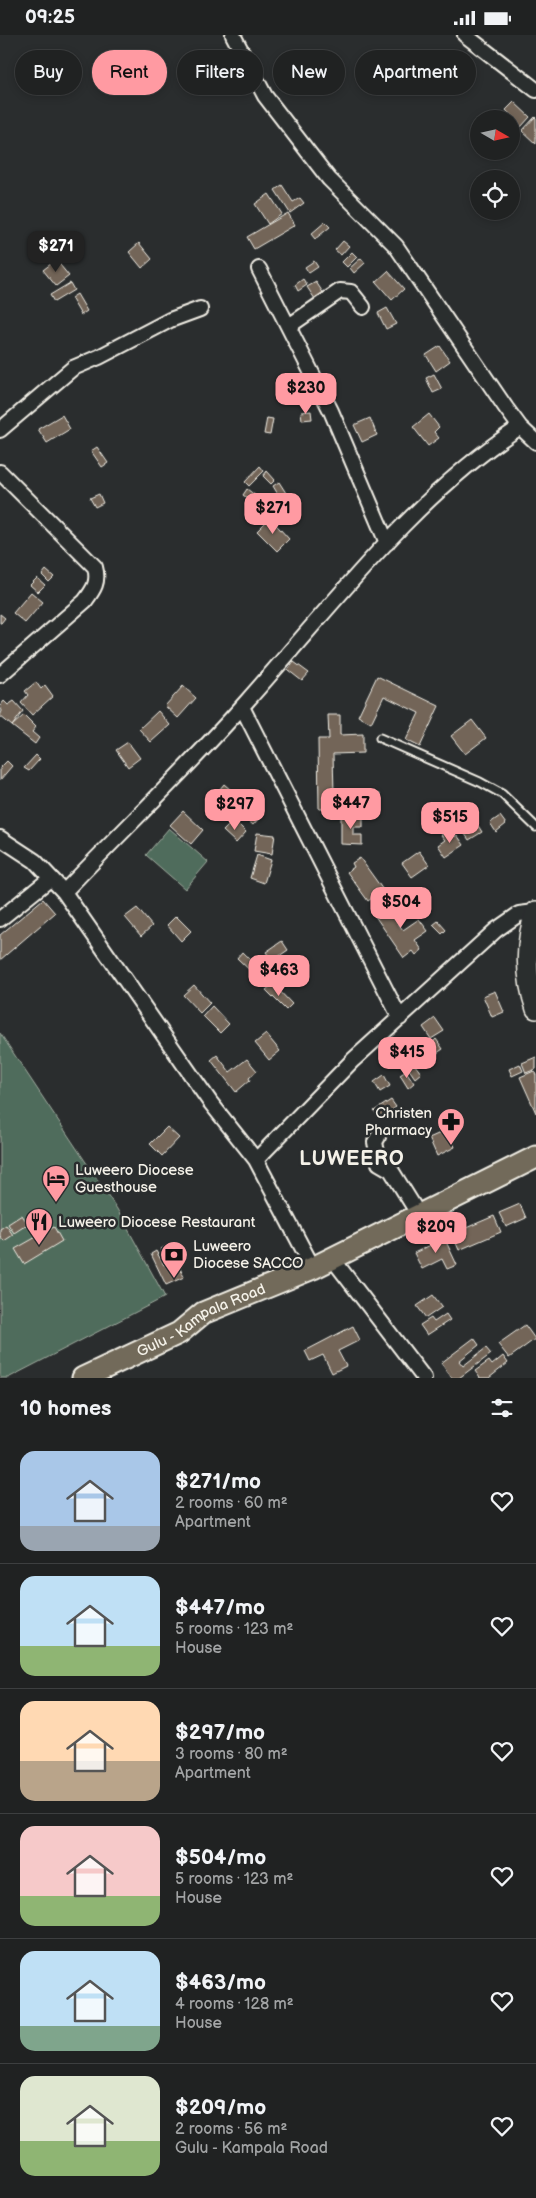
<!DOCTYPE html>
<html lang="en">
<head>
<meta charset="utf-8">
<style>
  body { margin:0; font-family:"Balsamiq Sans",sans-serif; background:#2d2f2f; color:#f1f3f6; height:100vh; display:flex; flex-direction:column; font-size:19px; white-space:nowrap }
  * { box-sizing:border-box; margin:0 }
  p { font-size:16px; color:#a2a4a5 }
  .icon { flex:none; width:28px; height:28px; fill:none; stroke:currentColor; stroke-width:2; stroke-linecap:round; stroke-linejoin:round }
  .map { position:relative; height:1343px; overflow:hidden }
  .panel { display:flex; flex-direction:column; background:#202222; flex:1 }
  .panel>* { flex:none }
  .banner { position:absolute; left:15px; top:15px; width:506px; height:45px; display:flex; gap:10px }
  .needle { width:32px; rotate:99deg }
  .fabs { position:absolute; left:470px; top:75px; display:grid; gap:10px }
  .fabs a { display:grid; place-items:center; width:50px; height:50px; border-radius:50%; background:#202222; box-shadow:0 2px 8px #0003,0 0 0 1px #3d3f40; font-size:25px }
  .price { position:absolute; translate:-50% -42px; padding:0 11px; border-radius:10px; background:#ff9aa2; color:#111; font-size:16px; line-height:32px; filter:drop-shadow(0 1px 2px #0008) }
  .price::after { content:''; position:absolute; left:50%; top:30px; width:15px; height:11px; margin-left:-8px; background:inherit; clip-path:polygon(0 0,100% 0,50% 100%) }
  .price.current { background:#222; color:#fff }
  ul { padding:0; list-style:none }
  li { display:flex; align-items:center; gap:15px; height:125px; padding:0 20px }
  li+li { border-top:1px solid #3d3f40 }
  li span { display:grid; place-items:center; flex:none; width:140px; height:100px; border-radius:15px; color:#555 }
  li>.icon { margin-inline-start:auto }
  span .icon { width:60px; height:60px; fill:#fffc; stroke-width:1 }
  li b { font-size:21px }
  h2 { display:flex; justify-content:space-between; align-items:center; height:60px; padding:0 20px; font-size:21px }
  .pill { padding:0 18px; border-radius:22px; background:#202222; box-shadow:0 2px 8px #0003,0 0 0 1px #3d3f40; font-size:18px; line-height:45px }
  .pill.current { background:#ff9aa2; color:#111 }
  .status { display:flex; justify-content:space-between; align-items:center; height:35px; padding:0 25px; background:#202222; direction:ltr }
  .status svg { height:14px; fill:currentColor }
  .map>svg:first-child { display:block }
</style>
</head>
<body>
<div class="status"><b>09:25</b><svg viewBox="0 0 49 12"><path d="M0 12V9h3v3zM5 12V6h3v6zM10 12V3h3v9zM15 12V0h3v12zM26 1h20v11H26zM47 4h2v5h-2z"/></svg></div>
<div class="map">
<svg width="536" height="1343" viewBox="0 0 536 1343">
  <rect width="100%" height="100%" fill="#2a2d2e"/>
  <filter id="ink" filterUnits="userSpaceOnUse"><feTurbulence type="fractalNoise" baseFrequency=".02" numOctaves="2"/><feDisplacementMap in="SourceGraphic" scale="10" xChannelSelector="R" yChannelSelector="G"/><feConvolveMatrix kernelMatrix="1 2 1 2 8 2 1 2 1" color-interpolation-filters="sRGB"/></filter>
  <g filter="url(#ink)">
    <path fill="#506c5b" stroke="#a2aea2" d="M169 793 208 827 185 854 146 820Z
      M0 998 117 1174 165 1262 8 1343H0Z"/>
    <path fill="#736559" stroke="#f4f1e8" d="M430 24 436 32 420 45 414 37Z
      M409 35 414 42 396 56 391 49Z
      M514 67 530 82 521 92 506 75Z
      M535 82 536 83V109L522 96Z
      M282 150 293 167 300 163 304 168 290 178 275 155Z
      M269 159 282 179 268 189 255 169Z
      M288 178 295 190 254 214 247 202Z
      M325 187 330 192 315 204 311 199Z
      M343 206 349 211 341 220 335 215Z
      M139 208 152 224 142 233 129 217Z
      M352 217 357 222 347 232 342 227Z
      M361 223 365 228 354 238 350 233Z
      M56 225 69 241 56 251 43 235Z
      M314 226 318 232 309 238 305 232Z
      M388 236 404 254 392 265 376 247Z
      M303 244 307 250 298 256 295 250Z
      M316 247 326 262 317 267 307 252Z
      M70 248 74 255 54 267 50 260Z
      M77 259 87 276 81 280 71 263Z
      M387 273 396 289 386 294 378 278Z
      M440 311 450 326 436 336 426 320Z
      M434 339 442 354 433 358 426 343Z
      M311 376 312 384 302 385 301 377Z
      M429 379 439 392 434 397 439 403 428 411 413 392Z
      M62 380 70 394 47 408 38 394Z
      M267 383 273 384 270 400 264 399Z
      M370 383 377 400 362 407 354 390Z
      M97 412 108 428 102 432 91 416Z
      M260 431 264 436 249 451 245 447Z
      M267 436 275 445 271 449 263 441Z
      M279 447 286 458 279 461 273 451Z
      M247 454 256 461 252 467 243 460Z
      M99 459 103 468 95 472 90 463Z
      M270 483 289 504 277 516 257 496Z
      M46 535 54 542 49 547 42 540Z
      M37 543 45 550 38 557 30 550Z
      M31 557 43 567 25 588 13 578Z
      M0 579 5 583 1 588H0Z
      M294 627 309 638 302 646 288 635Z
      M377 641 439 671 420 712 406 705 419 678 384 661 371 688 358 681Z
      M36 647 41 654 45 650 53 661 32 680 21 668 28 660 25 656Z
      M183 651 196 663 178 683 165 671Z
      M4 666 8 670 14 666 23 676 12 691 0 681 2 676 0 671Z
      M158 676 170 690 151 707 139 694Z
      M24 680 36 692 32 697 39 703 35 709 12 691Z
      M328 680H340V700L363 699V718L333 719 334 759 380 758V773L319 774 318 704H329Z
      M472 685 486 703 465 719 451 701Z
      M128 707 140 723 128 732 116 715Z
      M36 720 40 724 29 736 24 733Z
      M7 726 12 731 0 745V733Z
      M224 749 261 781 253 790 229 769 219 782 206 771Z
      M183 776 203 795 191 809 170 790Z
      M341 781 363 782V792H353V800H362V810L341 809Z
      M500 781 506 789 496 797 490 788Z
      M474 784 482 797 469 805 461 793Z
      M234 785 246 797 236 808 223 796Z
      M450 795 455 802 457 800 464 810 446 822 438 810 445 805 441 800Z
      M257 798 275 800 272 819 254 816Z
      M419 816 429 830 412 842 402 828Z
      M257 820 271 825 264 848 250 843Z
      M360 823 383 855 368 866 347 837 354 832 352 828Z
      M400 863 407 873 394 883 403 895 419 884 428 896 415 905 422 915 416 920 413 916 404 923 375 881Z
      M43 864 55 878 0 925V900Z
      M137 873 152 891 141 901 125 882Z
      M176 881 191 896 181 906 167 890Z
      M438 886 446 895 442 899 433 890Z
      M282 906 288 915 272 926 266 917Z
      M242 917 266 940 261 946 237 923Z
      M273 949 292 969 286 975 266 955Z
      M194 950 210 968 200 978 183 960Z
      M495 956 504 977 492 982 483 961Z
      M212 971 229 989 220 998 203 981Z
      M435 983 444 996 431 1004 423 992Z
      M266 999 280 1016 269 1025 255 1008Z
      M436 1004 443 1014 437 1018 431 1009Z
      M217 1020 230 1037 247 1024 257 1036 249 1043 250 1045 236 1057 211 1025Z
      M536 1022V1034L526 1038 522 1028Z
      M412 1026 421 1038 415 1043 406 1030Z
      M520 1029 523 1036 512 1041 509 1034Z
      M406 1036 414 1048 408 1053 400 1040Z
      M534 1036 536 1040V1078L520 1042Z
      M384 1040 390 1051 380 1057 374 1047Z
      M391 1065 396 1072 381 1084 374 1076Z
      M167 1092 179 1103 162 1121 150 1109Z
      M447 1095 455 1112 437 1121 429 1103Z
      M520 1169 526 1183 506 1192 499 1178Z
      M22 1180 28 1189 14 1198 8 1189Z
      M494 1181 501 1197 459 1215 452 1199Z
      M6 1190 13 1200 4 1206 0 1201V1194Z
      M54 1192 62 1206 24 1229 15 1214Z
      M442 1198 457 1230 447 1234 442 1224 422 1234 414 1218 437 1207 435 1202Z
      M169 1210 184 1242 166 1250 151 1219 156 1216 164 1230 168 1228 161 1214Z
      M433 1260 442 1272 426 1283 417 1271Z
      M446 1279 450 1285 427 1300 420 1290 431 1283 434 1287Z
      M525 1290 535 1304 509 1323 498 1309Z
      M353 1291 360 1305 338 1316 346 1331 332 1338 323 1320 310 1326 305 1316Z
      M474 1303 479 1310 459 1326 463 1331 486 1313 491 1319 459 1343H452L441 1328Z
      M503 1321 508 1328 489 1343H480L475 1336 489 1326 492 1330Z"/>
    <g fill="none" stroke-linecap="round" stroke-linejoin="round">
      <defs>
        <path id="service" d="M380 703 480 747 502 759 536 792"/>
        <path id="minor" d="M233 0 265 61 329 144 396 211 506 373 520 392 536 407
          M465 0 536 55
          M259 234 331 376 387 508
          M289 291 340 256 351 257 363 272
          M0 395 73 333 99 322 170 285 200 274
          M0 437 95 532C99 547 94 554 85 566L0 640
          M242 672 400 983
          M0 803 35 826 64 857 210 1067 256 1125 313 1233
          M64 857C125 793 189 732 247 666 330 573 415 460 520 392
          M0 884 51 843
          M378 1102 375 1107 379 1128 391 1135 419 1180
          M256 1125 353 1025 496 895 519 879 535 877
          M332 1223 424 1343"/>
        <path id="secondary" d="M536 876C524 907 525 943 536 974"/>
        <g id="primary">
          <path id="s1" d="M83 1343 179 1298 203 1278 313 1233 536 1122"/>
        </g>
      </defs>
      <use href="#service" stroke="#f4f1e8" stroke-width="11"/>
      <use href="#minor" stroke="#f4f1e8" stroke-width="18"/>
      <use href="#secondary" stroke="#f4f1e8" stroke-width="22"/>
      <use href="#primary" stroke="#f4f1e8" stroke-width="25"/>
      <use href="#service" stroke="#2a2d2e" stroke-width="7"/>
      <use href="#minor" stroke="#2a2d2e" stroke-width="14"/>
      <use href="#secondary" stroke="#2a2d2e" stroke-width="19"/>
      <use href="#primary" stroke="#726b5a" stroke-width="21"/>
    </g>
  </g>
  <defs>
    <symbol id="pharmacy-pin" viewBox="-11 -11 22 30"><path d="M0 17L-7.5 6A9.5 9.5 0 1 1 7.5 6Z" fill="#ff9aa2" stroke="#2a2d2e"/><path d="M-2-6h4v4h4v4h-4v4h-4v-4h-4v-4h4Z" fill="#111"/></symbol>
    <symbol id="hotel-pin" viewBox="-11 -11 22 30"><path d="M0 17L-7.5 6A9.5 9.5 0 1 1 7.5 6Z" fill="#ff9aa2" stroke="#2a2d2e"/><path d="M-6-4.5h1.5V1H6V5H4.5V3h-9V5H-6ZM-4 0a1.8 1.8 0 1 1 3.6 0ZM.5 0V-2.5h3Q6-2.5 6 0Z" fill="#111"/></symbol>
    <symbol id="restaurant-pin" viewBox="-11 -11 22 30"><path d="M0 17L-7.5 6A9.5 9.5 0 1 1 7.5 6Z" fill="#ff9aa2" stroke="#2a2d2e"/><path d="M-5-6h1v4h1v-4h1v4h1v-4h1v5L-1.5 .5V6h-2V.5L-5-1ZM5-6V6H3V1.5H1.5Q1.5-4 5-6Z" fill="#111"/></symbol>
    <symbol id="bank-pin" viewBox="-11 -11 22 30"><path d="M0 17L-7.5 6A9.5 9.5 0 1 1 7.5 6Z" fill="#ff9aa2" stroke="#2a2d2e"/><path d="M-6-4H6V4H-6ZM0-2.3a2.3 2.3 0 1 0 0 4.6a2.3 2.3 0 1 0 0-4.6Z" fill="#111"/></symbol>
  </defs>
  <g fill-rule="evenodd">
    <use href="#pharmacy-pin" x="435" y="1071" width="32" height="43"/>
    <use href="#hotel-pin" x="40" y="1128" width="32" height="43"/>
    <use href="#restaurant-pin" x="23" y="1171" width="32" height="43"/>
    <use href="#bank-pin" x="158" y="1204" width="32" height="43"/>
  </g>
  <g text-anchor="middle" stroke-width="5" stroke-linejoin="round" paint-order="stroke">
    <g font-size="15" fill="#f4f1e8" stroke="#2a2d2e" text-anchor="start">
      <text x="432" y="1083" text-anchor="end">Christen<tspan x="432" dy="17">Pharmacy</tspan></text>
      <text x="75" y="1140">Luweero Diocese<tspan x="75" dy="17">Guesthouse</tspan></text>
      <text x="58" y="1192">Luweero Diocese Restaurant</text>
      <text x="193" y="1216">Luweero<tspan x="193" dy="17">Diocese SACCO</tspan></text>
    </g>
    <g font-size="15" fill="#f4f1e8" stroke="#2a2d2e">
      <text dy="5" stroke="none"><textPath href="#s1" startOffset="132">Gulu - Kampala Road</textPath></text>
    </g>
    <g font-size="20" font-weight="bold" letter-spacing="1" fill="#f4f1e8" stroke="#2a2d2e">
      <text x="352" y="1130">LUWEERO</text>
    </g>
  </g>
</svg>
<div class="fabs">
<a><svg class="needle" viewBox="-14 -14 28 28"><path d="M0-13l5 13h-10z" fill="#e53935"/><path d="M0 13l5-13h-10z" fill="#a2a4a5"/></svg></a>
<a><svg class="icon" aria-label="locate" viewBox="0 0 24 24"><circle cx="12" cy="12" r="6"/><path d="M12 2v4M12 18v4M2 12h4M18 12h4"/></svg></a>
</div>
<b class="price current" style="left:56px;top:238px">$271</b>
<b class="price" style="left:306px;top:380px">$230</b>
<b class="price" style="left:273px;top:500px">$271</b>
<b class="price" style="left:351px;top:795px">$447</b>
<b class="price" style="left:235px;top:796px">$297</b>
<b class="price" style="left:450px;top:809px">$515</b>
<b class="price" style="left:401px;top:894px">$504</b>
<b class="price" style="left:279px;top:962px">$463</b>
<b class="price" style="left:407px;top:1044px">$415</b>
<b class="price" style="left:436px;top:1219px">$209</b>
<div class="banner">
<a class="pill">Buy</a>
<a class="pill current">Rent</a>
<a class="pill">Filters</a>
<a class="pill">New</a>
<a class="pill">Apartment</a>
</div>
</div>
<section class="panel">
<h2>10 homes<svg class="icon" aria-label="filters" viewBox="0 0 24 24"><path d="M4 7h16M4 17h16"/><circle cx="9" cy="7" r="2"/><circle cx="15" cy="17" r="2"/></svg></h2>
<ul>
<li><span style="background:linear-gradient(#a9c7e8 75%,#9aa5b1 0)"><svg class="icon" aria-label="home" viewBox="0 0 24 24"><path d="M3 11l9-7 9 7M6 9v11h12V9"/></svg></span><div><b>$271/mo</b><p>2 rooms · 60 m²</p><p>Apartment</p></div><svg class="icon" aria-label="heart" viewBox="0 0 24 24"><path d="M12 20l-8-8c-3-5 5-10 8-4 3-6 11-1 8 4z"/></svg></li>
<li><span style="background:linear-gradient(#bfe0f5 70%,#8fb573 0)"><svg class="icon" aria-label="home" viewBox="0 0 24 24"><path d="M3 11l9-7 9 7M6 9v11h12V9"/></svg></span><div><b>$447/mo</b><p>5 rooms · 123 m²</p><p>House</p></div><svg class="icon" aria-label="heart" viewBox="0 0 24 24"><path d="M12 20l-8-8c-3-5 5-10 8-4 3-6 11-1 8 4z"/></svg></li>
<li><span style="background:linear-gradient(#ffd9b3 60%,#b9a48a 0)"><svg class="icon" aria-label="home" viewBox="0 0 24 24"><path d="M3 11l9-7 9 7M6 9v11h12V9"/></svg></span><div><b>$297/mo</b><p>3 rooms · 80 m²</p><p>Apartment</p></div><svg class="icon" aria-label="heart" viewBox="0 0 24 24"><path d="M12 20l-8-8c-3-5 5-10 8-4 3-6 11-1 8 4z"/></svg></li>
<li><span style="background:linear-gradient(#f6c9c9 70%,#8fb573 0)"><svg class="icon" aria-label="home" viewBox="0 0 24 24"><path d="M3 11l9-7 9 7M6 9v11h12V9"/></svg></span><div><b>$504/mo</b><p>5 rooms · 123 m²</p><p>House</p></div><svg class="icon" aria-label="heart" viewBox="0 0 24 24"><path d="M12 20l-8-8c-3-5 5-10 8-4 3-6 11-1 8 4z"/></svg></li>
<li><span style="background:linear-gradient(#bfe0f5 75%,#7fa58c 0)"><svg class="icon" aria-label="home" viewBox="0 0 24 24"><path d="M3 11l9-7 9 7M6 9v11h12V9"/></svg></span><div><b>$463/mo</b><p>4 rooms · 128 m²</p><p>House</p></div><svg class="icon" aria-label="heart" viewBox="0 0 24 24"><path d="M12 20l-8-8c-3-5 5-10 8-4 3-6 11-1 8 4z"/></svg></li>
<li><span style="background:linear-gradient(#dfe7d0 65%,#8fb573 0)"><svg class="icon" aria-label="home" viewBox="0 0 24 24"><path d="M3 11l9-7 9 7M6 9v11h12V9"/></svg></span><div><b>$209/mo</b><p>2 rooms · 56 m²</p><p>Gulu - Kampala Road</p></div><svg class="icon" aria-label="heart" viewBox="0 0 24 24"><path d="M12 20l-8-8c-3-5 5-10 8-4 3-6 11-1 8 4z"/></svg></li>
</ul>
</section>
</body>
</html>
